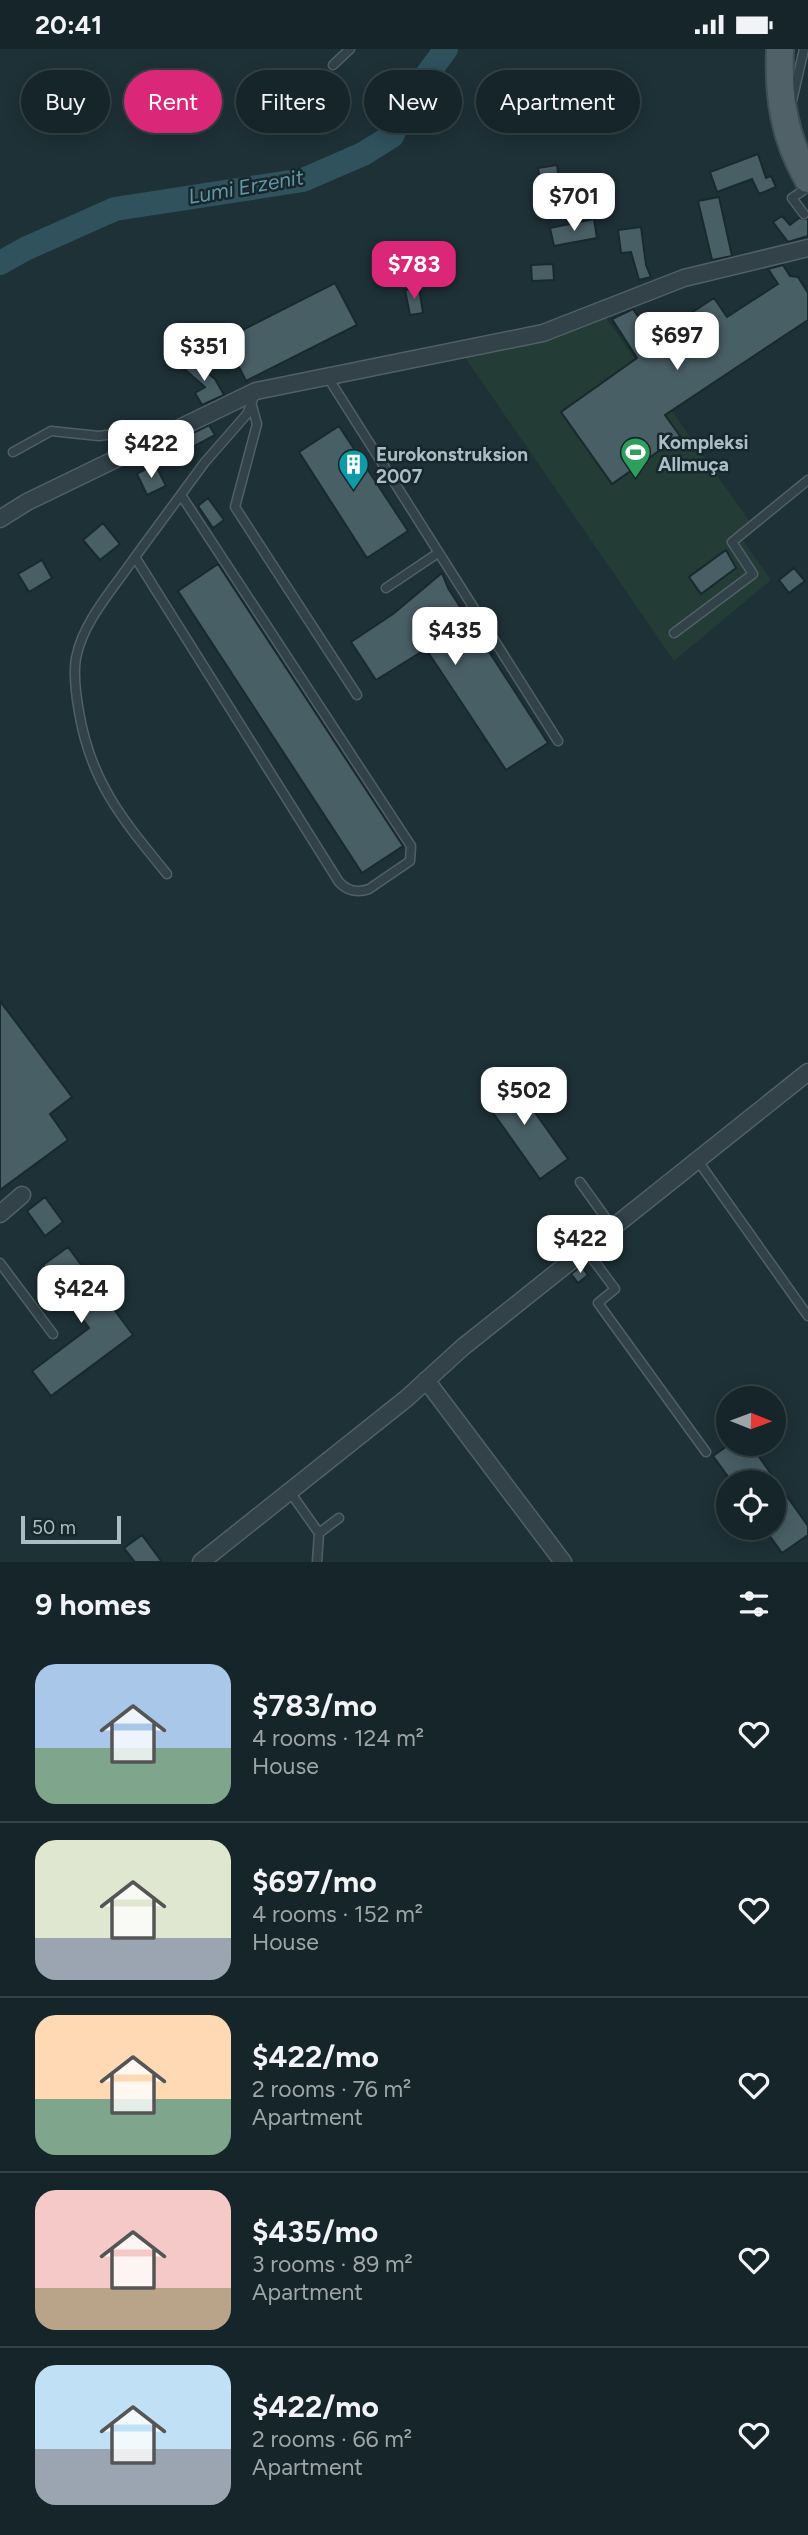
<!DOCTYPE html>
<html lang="en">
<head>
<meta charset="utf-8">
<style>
  body { margin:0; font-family:Figtree,sans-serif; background:#1f2d31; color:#f1f3f6; height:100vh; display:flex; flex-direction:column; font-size:26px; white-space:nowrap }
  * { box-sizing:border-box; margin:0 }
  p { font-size:23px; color:#9ea5a8 }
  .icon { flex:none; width:38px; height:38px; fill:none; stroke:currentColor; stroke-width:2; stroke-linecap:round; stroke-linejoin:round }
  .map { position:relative; height:1513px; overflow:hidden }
  .sheet { display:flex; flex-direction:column; background:#162529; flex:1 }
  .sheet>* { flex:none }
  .hud { position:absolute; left:21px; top:21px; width:766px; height:63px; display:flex; gap:14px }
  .needle { width:46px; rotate:91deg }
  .buttons { position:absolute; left:716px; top:1337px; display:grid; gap:14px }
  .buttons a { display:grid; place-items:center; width:70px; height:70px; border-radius:50%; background:#162529; box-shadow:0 4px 18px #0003,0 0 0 2px #354246; font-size:35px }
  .scale { position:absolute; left:21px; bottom:18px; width:100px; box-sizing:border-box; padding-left:7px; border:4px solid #acbec5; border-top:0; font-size:19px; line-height:24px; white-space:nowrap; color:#acbec5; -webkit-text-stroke:5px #18272c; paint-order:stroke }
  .price { position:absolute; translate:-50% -60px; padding:0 16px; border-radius:14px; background:#fff; color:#222; font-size:23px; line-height:46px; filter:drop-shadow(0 2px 4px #0008) }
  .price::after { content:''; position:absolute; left:50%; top:42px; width:21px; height:16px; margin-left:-10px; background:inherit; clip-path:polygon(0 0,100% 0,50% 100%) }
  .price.on { background:#db2777; color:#fff }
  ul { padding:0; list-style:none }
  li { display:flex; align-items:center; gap:21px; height:175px; padding:0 35px }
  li+li { border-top:2px solid #354246 }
  li span { display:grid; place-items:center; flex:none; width:196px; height:140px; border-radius:21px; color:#555 }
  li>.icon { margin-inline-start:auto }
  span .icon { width:84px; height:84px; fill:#fffc; stroke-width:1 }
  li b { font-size:30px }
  h2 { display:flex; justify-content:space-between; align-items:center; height:84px; padding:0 35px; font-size:30px }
  .chip { padding:0 24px; border-radius:32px; background:#162529; box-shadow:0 4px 18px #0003,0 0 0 2px #354246; font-size:24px; line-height:63px }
  .chip.on { background:#db2777; color:#fff }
  .status { display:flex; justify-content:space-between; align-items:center; height:49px; padding:0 35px; background:#162529; direction:ltr }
  .status svg { height:19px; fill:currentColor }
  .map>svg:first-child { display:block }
</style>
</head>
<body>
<div class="status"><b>20:41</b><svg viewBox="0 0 49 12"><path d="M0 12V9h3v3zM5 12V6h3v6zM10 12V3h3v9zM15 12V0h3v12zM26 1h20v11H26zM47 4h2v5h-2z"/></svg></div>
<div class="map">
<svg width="808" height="1513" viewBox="0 0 808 1513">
  <rect width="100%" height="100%" fill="#1e3137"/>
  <path fill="#233c35" d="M605 267 750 473 737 483 771 531 674 612 462 304Z"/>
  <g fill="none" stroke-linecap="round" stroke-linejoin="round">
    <path stroke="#2f525d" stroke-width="24" d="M0 214 25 200 115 160 303 131 363 105 392 87 411 47 446 0"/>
  </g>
  <path fill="#495f66" stroke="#1a292e" stroke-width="2" d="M758 105 766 129 771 127 776 138 759 145 752 130 717 143 710 123Z
    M557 116 561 142 542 145 538 119Z
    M719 148 732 207 712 211 698 152Z
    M782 167 790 176 799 169 808 170V187L788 193 773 173Z
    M594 170 597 189 554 197 550 179Z
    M641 178 646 216 651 228 639 231 631 203 621 204 618 181Z
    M553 215 554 231 532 232 531 216Z
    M783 216 790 227 798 228 808 244V271L665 366 680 387 612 435 561 363 637 309 612 270 633 260 653 289 714 249 727 268 778 235 768 220Z
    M335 234 357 276 246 332 225 290Z
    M419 239 423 264 410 266 405 241Z
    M190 309 215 330 224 346 202 356 195 344 205 338 182 318Z
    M209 376 215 386 191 399 185 388Z
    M339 377 408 482 367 509 299 403Z
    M155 415 166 437 147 446 137 425Z
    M208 449 224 471 213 479 198 457Z
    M103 474 120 495 100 511 83 491Z
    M726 501 736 519 701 545 689 528Z
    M42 511 52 529 29 543 18 525Z
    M218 515 403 797 362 824 178 542Z
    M794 519 805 532 789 544 779 531Z
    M442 524 448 539 548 694 506 721 426 600 376 631 351 593 393 565Z
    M0 952 72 1048 50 1065 68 1091 0 1141Z
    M509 1027 568 1110 540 1130 481 1047Z
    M45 1148 63 1173 45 1187 27 1162Z
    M68 1198 133 1286 51 1347 32 1322 89 1279 43 1216Z
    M581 1217 588 1226 578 1234 571 1225Z
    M730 1395H750L808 1477V1486L782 1504 764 1479H774V1433H732L713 1407Z
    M142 1486 162 1513H135L124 1499Z"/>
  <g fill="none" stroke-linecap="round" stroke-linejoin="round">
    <defs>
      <path id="lane" d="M333 16 350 0
        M792 52 804 0
        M804 165 792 149 808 138
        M327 327 558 692
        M251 353 257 375 235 458 357 646
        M13 403 51 382 99 387 149 381 163 386
        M181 446 411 797 410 812 369 840C358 844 347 842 339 833L135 508 205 413 247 365 255 345
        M135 508C114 539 83 572 76 609 73 626 76 646 79 663 91 734 123 771 167 825
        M386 539 438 504
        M674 584 753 525 732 493 808 431
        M698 1112 808 1267
        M580 1133 613 1179
        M586 1201 615 1240 598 1254 706 1403
        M0 1214 53 1285
        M290 1443 319 1484 339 1469
        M317 1513 319 1484"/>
      <path id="street" d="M0 470 27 453 256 342 543 284 684 229 808 199
        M0 1165 22 1146
        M426 1331 563 1513
        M201 1513 407 1349 463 1298 808 1023"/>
      <path id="primary" d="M780 0C778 48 784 88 808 130"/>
    </defs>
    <use href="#lane" stroke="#506066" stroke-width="11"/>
    <use href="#street" stroke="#506066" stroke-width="19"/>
    <use href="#primary" stroke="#3f4e54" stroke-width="30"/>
    <use href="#lane" stroke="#324248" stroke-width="8"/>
    <use href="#street" stroke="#324248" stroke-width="16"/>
    <use href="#primary" stroke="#506268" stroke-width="26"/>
  </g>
  <defs>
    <symbol id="stadium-pin" viewBox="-11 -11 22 30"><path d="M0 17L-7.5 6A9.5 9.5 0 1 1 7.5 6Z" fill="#2e9e5b" stroke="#18272c"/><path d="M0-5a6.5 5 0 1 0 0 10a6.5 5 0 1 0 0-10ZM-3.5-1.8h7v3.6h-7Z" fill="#fff"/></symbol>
    <symbol id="building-pin" viewBox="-11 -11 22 30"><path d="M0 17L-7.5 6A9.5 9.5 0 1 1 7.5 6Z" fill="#0f9aa8" stroke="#18272c"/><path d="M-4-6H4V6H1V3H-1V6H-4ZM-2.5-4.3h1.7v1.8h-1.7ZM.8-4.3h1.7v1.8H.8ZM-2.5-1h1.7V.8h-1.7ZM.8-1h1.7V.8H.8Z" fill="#fff"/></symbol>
  </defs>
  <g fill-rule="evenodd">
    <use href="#stadium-pin" x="618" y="386" width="35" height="47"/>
    <use href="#building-pin" x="336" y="398" width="35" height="47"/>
  </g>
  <g text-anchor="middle" stroke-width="5" stroke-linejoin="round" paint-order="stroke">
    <g font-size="19" font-weight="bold" fill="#acbec5" stroke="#18272c" text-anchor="start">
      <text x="658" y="400">Kompleksi<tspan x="658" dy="22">Allmuça</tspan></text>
      <text x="376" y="412">Eurokonstruksion<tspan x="376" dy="22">2007</tspan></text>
    </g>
    <g font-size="21" font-style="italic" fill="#6296a6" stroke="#18272c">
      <text transform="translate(246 138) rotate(-10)" y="7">Lumi Erzenit</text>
    </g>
  </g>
</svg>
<div class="buttons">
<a><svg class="needle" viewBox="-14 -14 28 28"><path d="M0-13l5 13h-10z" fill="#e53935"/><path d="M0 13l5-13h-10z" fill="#9ea5a8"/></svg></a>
<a><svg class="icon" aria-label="locate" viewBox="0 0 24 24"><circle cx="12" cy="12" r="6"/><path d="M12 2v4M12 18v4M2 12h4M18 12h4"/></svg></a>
</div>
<div class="scale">50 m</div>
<b class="price" style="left:574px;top:184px">$701</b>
<b class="price on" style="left:414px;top:252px">$783</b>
<b class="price" style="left:677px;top:323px">$697</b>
<b class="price" style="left:204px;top:334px">$351</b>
<b class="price" style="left:151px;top:431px">$422</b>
<b class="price" style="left:455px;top:618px">$435</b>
<b class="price" style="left:524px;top:1078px">$502</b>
<b class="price" style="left:580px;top:1226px">$422</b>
<b class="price" style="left:81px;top:1276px">$424</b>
<div class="hud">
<a class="chip">Buy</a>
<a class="chip on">Rent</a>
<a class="chip">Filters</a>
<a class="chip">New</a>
<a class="chip">Apartment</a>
</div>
</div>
<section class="sheet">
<h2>9 homes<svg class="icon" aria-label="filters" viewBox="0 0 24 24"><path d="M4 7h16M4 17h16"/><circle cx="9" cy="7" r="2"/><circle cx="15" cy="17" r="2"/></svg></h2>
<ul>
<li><span style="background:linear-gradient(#a9c7e8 60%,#7fa58c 0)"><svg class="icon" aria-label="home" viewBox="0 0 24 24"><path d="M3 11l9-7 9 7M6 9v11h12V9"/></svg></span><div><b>$783/mo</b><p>4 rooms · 124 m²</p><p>House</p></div><svg class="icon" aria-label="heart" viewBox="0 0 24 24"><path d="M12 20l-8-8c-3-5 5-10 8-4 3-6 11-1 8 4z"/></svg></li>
<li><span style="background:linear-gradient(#dfe7d0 70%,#9aa5b1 0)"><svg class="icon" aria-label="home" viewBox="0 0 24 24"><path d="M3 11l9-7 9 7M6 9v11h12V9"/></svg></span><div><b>$697/mo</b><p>4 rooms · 152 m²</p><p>House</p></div><svg class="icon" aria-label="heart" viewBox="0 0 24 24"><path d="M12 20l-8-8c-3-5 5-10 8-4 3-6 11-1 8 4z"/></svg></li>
<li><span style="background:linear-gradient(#ffd9b3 60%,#7fa58c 0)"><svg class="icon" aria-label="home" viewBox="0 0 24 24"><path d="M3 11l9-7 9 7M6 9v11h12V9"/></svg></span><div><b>$422/mo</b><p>2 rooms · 76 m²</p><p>Apartment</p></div><svg class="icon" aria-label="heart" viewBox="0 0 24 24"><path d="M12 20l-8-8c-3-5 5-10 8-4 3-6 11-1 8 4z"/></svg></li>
<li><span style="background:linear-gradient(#f6c9c9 70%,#b9a48a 0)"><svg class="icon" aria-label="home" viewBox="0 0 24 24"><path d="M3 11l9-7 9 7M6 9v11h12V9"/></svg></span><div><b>$435/mo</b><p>3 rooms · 89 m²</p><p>Apartment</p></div><svg class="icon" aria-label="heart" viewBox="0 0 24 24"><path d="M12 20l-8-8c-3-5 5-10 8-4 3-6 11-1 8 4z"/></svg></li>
<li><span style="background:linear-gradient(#bfe0f5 60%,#9aa5b1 0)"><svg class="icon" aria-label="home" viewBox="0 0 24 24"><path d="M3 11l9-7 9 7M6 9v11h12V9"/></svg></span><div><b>$422/mo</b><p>2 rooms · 66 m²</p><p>Apartment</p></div><svg class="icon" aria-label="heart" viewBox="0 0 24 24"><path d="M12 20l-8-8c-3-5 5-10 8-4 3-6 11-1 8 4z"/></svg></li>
</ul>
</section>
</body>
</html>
